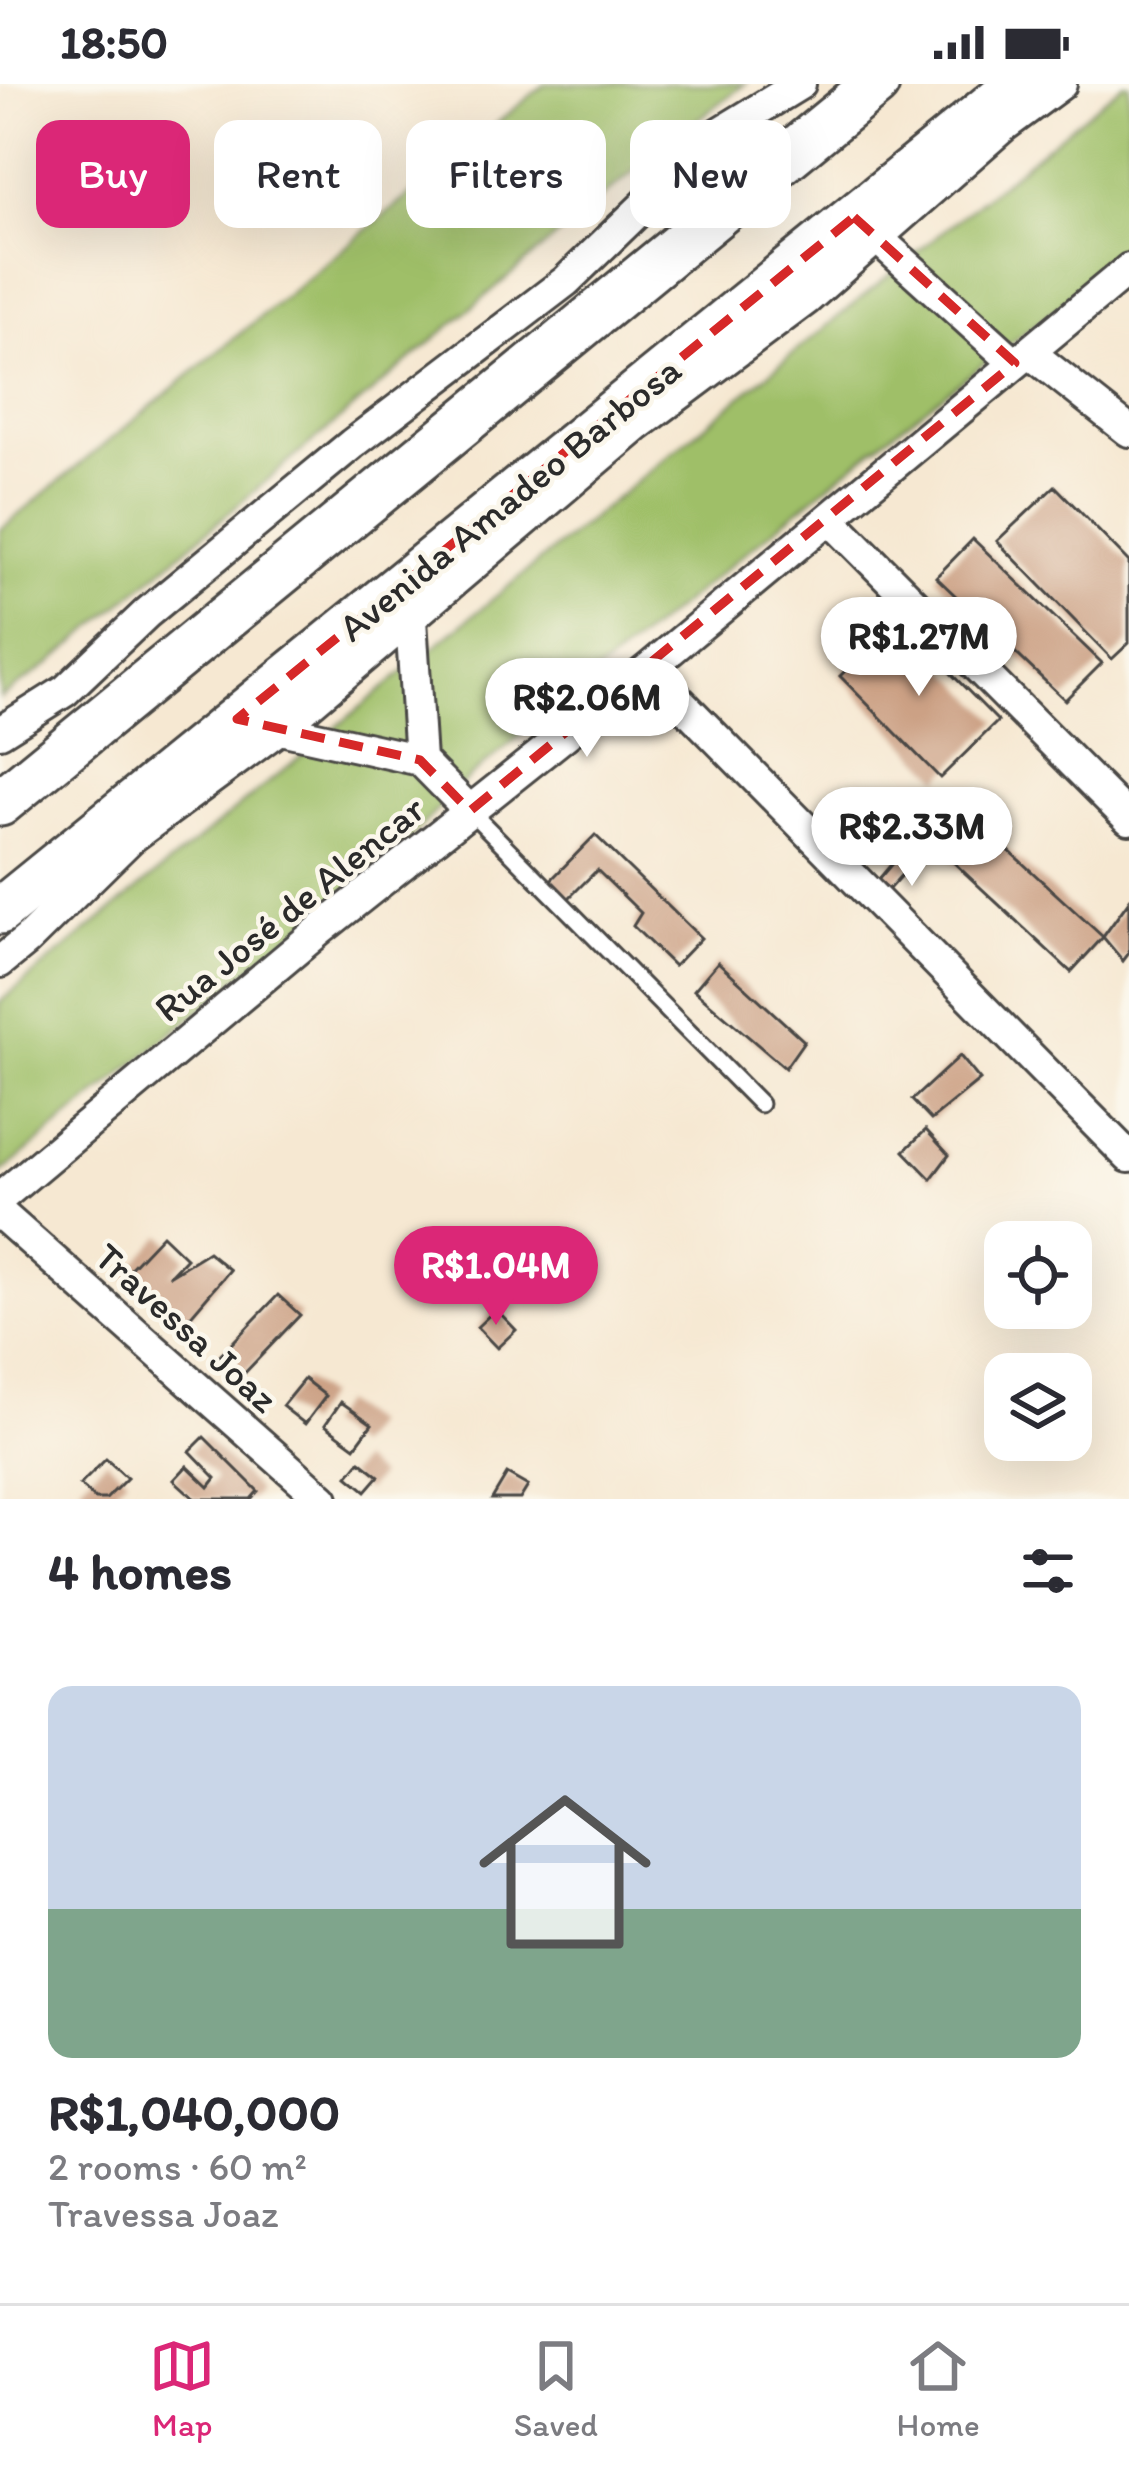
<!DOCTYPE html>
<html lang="en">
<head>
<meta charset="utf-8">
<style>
  body { margin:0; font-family:Itim,sans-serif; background:#f7f7f7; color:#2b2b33; height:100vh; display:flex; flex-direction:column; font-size:45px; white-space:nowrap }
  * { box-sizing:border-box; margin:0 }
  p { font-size:39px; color:#7c7c81 }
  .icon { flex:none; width:66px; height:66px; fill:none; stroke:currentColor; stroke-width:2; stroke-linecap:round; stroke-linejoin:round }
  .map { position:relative; height:1415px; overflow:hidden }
  .drawer { display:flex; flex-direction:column; background:#fff; flex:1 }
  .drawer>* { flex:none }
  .top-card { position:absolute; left:36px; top:36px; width:1059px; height:108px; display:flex; gap:24px }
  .controls { position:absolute; left:984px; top:1137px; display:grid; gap:24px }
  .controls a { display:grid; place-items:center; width:108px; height:108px; border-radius:24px; background:#fff; box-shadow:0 12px 48px #0002; font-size:60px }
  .price { position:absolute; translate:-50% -102px; padding:0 27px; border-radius:42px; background:#fff; color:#222; font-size:39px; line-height:78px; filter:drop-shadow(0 3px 6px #0008) }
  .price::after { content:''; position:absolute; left:50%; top:72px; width:36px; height:27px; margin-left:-18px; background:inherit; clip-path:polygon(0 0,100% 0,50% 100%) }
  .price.selected { background:#db2777; color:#fff }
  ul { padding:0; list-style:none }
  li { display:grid; align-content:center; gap:24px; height:636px; padding:0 48px }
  li span { display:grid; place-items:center; height:372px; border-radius:24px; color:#555 }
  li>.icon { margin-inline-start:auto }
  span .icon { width:216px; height:216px; fill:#fffc; stroke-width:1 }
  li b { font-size:51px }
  h2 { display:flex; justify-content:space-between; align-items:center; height:144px; padding:0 48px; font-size:51px }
  .chip { padding:0 42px; border-radius:24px; background:#fff; box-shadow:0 12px 48px #0002; font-size:42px; line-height:108px }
  .chip.selected { background:#db2777; color:#fff }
  .status { display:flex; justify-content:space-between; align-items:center; height:84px; padding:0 60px; background:#fff; direction:ltr }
  .status svg { height:33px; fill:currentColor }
  .tab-bar { display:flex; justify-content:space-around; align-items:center; height:168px; border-top:3px solid #e1e1e2; background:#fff; font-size:33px; color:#7c7c81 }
  .tab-bar a { display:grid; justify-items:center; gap:6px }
  .tab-bar .selected { color:#db2777 }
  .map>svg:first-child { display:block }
</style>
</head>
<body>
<div class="status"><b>18:50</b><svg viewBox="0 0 49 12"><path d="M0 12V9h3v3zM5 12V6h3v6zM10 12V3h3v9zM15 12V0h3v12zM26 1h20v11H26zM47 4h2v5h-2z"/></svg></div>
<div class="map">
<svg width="1129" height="1415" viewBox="0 0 1129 1415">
  <rect width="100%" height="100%" fill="#fbf7ec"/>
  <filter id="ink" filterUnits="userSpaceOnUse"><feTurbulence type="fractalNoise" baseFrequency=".00833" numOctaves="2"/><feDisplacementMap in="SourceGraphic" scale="24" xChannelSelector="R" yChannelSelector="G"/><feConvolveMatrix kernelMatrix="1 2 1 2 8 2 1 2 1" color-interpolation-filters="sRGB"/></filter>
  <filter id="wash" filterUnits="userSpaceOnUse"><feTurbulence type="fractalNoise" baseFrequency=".004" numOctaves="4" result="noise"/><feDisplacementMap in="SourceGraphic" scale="48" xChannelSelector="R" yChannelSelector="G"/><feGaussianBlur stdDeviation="2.7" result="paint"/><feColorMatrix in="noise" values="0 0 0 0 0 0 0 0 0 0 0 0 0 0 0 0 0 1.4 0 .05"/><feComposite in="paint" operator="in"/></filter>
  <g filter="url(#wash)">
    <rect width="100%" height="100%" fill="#f6e8d2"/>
    <path fill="#9fbf67" stroke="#657549" stroke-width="3" d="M545 0H745L668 58 53 577 0 614V446Z
      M1123 0H1129V169L885 355 469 693 411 753 0 1090V918Z"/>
    <g id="blocks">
      <path fill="#cca185" d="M1055 402 1129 478V559L1112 575 997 457Z
        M973 455 1102 579 1065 616 936 493Z
        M898 536 998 637 940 694 840 592Z
        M959 721 1103 853 1071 888 920 747Z
        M595 751 701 854 674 882 633 842 641 829 597 786 566 817 548 799Z
        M901 769 912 779 889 805 878 796Z
        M1129 817V869L1123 877 1103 853Z
        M718 878 804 957 785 984 694 906Z
        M960 972 980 996 931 1036 912 1016Z
        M926 1046 949 1071 931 1095 904 1067Z
        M162 1151 186 1174 169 1192 208 1168 230 1186 182 1242 123 1192Z
        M278 1211 300 1231 239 1295 217 1275Z
        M496 1225 516 1246 497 1264 477 1243Z
        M304 1295 326 1312 305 1340 282 1322Z
        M341 1318 372 1340 355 1363 325 1341Z
        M204 1353 258 1407 251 1415H195L174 1396 187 1382 209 1403 216 1394 190 1367Z
        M106 1375 127 1394 106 1415H95L80 1401Z
        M360 1377 379 1392 366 1407 348 1392Z
        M507 1390 528 1402 520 1415H492Z"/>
    </g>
  </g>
  <g filter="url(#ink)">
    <use href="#blocks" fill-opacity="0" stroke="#494744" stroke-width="3"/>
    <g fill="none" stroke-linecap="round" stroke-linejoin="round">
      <defs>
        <path id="lane" d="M470 727 760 1020"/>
        <path id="street" d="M863 141 1015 279
          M1029 268 1129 347
          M830 435 1129 735
          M410 520 420 676
          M648 585 1129 1073
          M267 642 420 676 470 727
          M0 648 65 607 147 529 352 360 566 197 718 50 800 0
          M0 878 27 856 131 754 288 638 637 342 807 215 1004 42 1061 0
          M0 1114 320 846 648 585 1129 185
          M0 1129 323 1415"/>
        <path id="primary" d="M0 719 876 0
          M0 827 1018 0"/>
      </defs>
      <use href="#lane" stroke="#494744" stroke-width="21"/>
      <use href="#street" stroke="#494744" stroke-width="36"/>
      <use href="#primary" stroke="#494744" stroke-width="51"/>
      <use href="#lane" stroke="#fff" stroke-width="15"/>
      <use href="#street" stroke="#fff" stroke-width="30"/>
      <use href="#primary" stroke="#fff" stroke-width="45"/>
    </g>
  </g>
  <path fill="none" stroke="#d62828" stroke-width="9" stroke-dasharray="24 15" stroke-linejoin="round" d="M854 133 1015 279 470 727 420 676 237 635Z"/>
  <g text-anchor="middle" stroke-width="9" stroke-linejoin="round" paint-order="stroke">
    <g font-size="39" fill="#2b2b2b" stroke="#fbf7ec">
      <text transform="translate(509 414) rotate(-39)" y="14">Avenida Amadeo Barbosa</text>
      <text transform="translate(289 824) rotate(-39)" y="14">Rua José de Alencar</text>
      <text transform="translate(187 1243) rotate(42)" y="14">Travessa Joaz</text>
    </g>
  </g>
</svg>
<div class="controls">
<a><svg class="icon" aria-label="locate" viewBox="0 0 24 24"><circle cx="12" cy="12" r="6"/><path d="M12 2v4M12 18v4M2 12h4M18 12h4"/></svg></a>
<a><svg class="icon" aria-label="layers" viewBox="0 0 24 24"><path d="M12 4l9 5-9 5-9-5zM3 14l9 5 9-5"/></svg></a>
</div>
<b class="price" style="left:919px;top:615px">R$1.27M</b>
<b class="price" style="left:587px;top:676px">R$2.06M</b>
<b class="price" style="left:912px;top:805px">R$2.33M</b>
<b class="price selected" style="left:496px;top:1244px">R$1.04M</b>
<div class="top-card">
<a class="chip selected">Buy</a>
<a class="chip">Rent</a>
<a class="chip">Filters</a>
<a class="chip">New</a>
</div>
</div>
<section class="drawer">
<h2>4 homes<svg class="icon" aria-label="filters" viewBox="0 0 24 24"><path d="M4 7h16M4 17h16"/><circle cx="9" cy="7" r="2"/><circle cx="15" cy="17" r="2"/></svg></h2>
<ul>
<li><span style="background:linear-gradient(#c9d6e8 60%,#7fa58c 0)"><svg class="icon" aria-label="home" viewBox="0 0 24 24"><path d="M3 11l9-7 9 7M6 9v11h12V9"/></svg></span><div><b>R$1,040,000</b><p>2 rooms · 60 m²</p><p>Travessa Joaz</p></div></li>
</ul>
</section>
<nav class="tab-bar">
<a class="selected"><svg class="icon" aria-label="map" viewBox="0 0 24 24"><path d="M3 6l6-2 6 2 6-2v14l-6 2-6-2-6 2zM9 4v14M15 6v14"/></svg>Map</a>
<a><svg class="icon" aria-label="saved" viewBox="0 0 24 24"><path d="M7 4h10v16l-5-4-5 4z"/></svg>Saved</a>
<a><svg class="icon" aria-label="home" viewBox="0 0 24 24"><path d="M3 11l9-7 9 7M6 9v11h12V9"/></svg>Home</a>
</nav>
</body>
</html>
